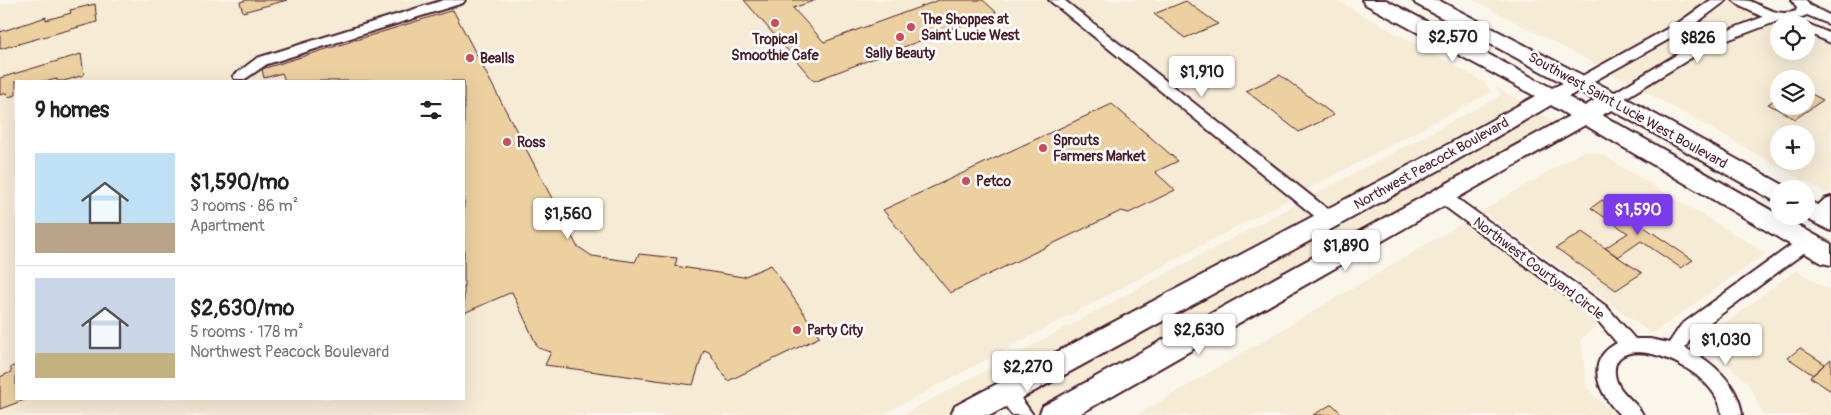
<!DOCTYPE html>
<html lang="en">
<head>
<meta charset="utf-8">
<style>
  body { margin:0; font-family:Pangolin,sans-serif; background:#f2f2f2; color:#222; height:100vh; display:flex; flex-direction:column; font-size:19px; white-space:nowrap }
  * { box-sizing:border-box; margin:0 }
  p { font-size:16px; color:#767676 }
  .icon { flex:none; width:28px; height:28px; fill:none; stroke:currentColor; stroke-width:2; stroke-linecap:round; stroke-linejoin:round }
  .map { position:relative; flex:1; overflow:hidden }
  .details { position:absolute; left:15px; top:80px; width:450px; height:320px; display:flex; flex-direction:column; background:#fff; border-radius:0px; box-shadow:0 5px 20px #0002 }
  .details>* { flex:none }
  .buttons { position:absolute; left:1770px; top:15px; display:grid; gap:10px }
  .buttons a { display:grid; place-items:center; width:45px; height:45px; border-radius:50%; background:#fff; box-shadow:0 5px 20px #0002; font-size:25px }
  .price { position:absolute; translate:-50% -42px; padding:0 11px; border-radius:5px; background:#fff; color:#222; font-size:16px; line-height:32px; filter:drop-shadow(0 1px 2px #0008) }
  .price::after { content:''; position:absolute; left:50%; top:30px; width:15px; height:11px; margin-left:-8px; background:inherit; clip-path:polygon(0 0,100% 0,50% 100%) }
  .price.on { background:#7c3aed; color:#fff }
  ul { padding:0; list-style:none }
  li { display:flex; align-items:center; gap:15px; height:125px; padding:0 20px }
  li+li { border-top:1px solid #e0e0e0 }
  li span { display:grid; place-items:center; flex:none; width:140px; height:100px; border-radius:0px; color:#555 }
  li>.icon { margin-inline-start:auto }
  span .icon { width:60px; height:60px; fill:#fffc; stroke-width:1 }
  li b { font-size:21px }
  h2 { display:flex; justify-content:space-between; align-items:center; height:60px; padding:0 20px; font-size:21px }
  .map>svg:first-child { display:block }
</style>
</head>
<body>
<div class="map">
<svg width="1831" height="415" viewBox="0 0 1831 415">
  <rect width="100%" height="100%" fill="#fbf6ec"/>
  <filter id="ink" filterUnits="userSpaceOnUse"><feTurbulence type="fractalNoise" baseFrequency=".02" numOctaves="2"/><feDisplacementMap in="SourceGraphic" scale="10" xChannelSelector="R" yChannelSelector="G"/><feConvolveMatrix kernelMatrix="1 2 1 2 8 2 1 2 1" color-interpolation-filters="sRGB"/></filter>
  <g filter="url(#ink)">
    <path fill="#f6ebd5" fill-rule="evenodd" d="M20 0H1336L1484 82 1491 92 882 415H0V5ZM16 81H464V399H16Z
      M1473 0H1708L1679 21 1599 66Z
      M1732 0 1762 16 1698 40 1627 81 1613 74 1693 28Z
      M1783 21 1791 24H1779V51H1806V31L1831 44V191L1827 194 1641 89 1711 48ZM1779 79H1806V106H1779ZM1779 134H1806V161H1779Z
      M1495 86 1524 104 1329 210 1311 196 1498 97 1500 94Z
      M1538 112 1556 123 1036 414 1021 395Z
      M1583 151 1599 153 1766 253 1652 334 1482 211Z
      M1298 203 1315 217 946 415H902Z
      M1464 222 1589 312 1598 324 1581 340 1587 388 1615 415H1138Z
      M1796 270 1831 291V415H1763L1748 383 1714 352 1709 344 1707 337Z"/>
    <path fill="#ecd0a0" stroke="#4a1f2b" d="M247 0H287L243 12 240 2Z
      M744 0H816L793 8 824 42 939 0H983L996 12 814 81Z
      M1186 1 1218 24 1185 38 1154 14Z
      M95 4 97 22 0 49V29V32L46 17V20L71 13 70 10Z
      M453 10 577 246 592 256 635 262 639 254 677 258 675 266 743 277 771 265 820 337 728 381 709 352 704 350 693 385 545 365 551 352 538 348 512 292 464 313V81H285L282 73 264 78 262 69Z
      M81 54 84 75 64 81H57V79L48 81H16V95L8 97 7 93 0 95V78Z
      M1280 75 1334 115 1299 132 1246 91Z
      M1806 91 1823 100 1795 119 1768 104 1779 97V106H1806Z
      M1112 104 1178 161 1155 172 1175 190 1129 213 1121 211 950 293 883 210Z
      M1602 200 1647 229 1693 260 1681 268 1641 241 1618 257 1605 248 1628 233 1591 208Z
      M1582 232 1618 257 1642 273 1616 290 1556 248Z
      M1800 348 1825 364 1813 375 1788 358Z
      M1831 359V391L1810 377Z
      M16 365V399H27L0 409V377L11 372V367Z
      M1332 404 1343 415H1313Z"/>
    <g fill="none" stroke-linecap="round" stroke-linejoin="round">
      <defs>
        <path id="street" d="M444 0H465L463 3 267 64 245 79H235L233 76 257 58Z
          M1049 0H1064L1335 215 1337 219 1335 223H1323Z
          M1711 0H1727L1691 27 1585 86H1575L1573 83 1575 80 1681 21Z
          M1733 0C1739 0 1745 0 1750 1 1766 8 1778 17 1796 11L1797 8 1792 0H1806L1809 5 1831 16V25L1807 15 1795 20 1778 21 1709 47 1617 103H1607L1605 100 1607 97 1699 41 1763 17 1742 7Z
          M1806 23 1831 34V43L1806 32V24H1803Z
          M1442 190 1448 192 1606 306 1635 339H1650L1669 343 1681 325 1801 238 1807 236 1813 238 1815 242 1813 246 1693 335 1685 348C1712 361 1739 384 1742 415H1722C1719 366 1610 326 1615 374 1617 393 1636 400 1643 415H1620C1599 394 1583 361 1617 343L1594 316 1436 200 1434 196 1436 192Z
          M1831 197V211L1822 218H1810L1808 214 1825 199Z
          M1006 385 1013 387 1033 415H1012L996 393 999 387Z"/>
        <path id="secondary" d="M1362 0H1386L1552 88 1563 83 1416 4 1413 0H1438L1620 95 1787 187 1788 189H1779V201L1771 199 1612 110 1602 115 1831 244V265L1822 263 1585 125 1078 415H1039L1043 406 1569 116 1551 105 1445 167 991 415H951L955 406 1429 155 1535 96 1365 4ZM1579 91 1595 100 1585 106 1568 97Z
          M1806 200 1831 211V231L1801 216H1806Z"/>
      </defs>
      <use href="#street" stroke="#4a1f2b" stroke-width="4"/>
      <use href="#secondary" stroke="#4a1f2b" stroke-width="4"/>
      <use href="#street" fill="#fff" fill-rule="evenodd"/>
      <use href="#secondary" fill="#fff" fill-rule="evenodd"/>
    </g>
  </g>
  <g fill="#d1495b" stroke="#fff" stroke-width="2">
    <circle cx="775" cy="23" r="5"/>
    <circle cx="911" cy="27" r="5"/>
    <circle cx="900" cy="37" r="5"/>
    <circle cx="470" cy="58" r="5"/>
    <circle cx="507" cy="142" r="5"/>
    <circle cx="1043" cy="148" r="5"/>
    <circle cx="966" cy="181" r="5"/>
    <circle cx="797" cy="330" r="5"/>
  </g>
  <g text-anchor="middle" stroke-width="5" stroke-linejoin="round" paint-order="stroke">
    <g font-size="14" font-weight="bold" fill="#4a1f2b" stroke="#fff" text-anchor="start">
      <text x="921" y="24">The Shoppes at<tspan x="921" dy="16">Saint Lucie West</tspan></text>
      <text x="775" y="44" text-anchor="middle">Tropical<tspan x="775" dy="16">Smoothie Cafe</tspan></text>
      <text x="900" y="58" text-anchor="middle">Sally Beauty</text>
      <text x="480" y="63">Bealls</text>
      <text x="1053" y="145">Sprouts<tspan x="1053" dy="16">Farmers Market</tspan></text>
      <text x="517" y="147">Ross</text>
      <text x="976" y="186">Petco</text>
      <text x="807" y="335">Party City</text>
    </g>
    <g font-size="14" fill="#4a1f2b" stroke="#fff">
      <text transform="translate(1628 110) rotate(29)" y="5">Southwest Saint Lucie West Boulevard</text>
      <text transform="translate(1431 163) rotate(-29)" y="5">Northwest Peacock Boulevard</text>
      <text transform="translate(1539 268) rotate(37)" y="5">Northwest Courtyard Circle</text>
    </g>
  </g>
</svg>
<div class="buttons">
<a><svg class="icon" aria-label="locate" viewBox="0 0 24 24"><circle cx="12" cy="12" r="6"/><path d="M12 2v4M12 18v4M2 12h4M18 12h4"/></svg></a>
<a><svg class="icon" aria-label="layers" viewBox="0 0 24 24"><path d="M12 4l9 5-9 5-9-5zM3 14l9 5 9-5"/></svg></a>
<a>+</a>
<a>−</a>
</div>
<b class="price" style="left:1453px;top:63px">$2,570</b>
<b class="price" style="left:1698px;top:64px">$826</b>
<b class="price" style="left:1202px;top:98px">$1,910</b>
<b class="price on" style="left:1638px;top:236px">$1,590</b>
<b class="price" style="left:568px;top:240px">$1,560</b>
<b class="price" style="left:1346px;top:272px">$1,890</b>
<b class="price" style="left:1199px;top:356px">$2,630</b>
<b class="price" style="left:1726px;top:366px">$1,030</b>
<b class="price" style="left:1028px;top:393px">$2,270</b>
<section class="details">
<h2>9 homes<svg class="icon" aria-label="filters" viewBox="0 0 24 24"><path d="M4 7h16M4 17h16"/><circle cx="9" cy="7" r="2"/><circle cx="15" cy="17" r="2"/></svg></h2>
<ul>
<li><span style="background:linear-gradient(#bfe0f5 70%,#b9a48a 0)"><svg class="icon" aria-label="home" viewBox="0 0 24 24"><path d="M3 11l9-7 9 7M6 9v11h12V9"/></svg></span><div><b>$1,590/mo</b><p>3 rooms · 86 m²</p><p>Apartment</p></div></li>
<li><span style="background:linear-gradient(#c9d6e8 75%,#c2b280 0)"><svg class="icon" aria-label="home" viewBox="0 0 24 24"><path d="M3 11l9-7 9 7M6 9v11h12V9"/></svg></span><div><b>$2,630/mo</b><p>5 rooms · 178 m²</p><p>Northwest Peacock Boulevard</p></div></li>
</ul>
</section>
</div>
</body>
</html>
